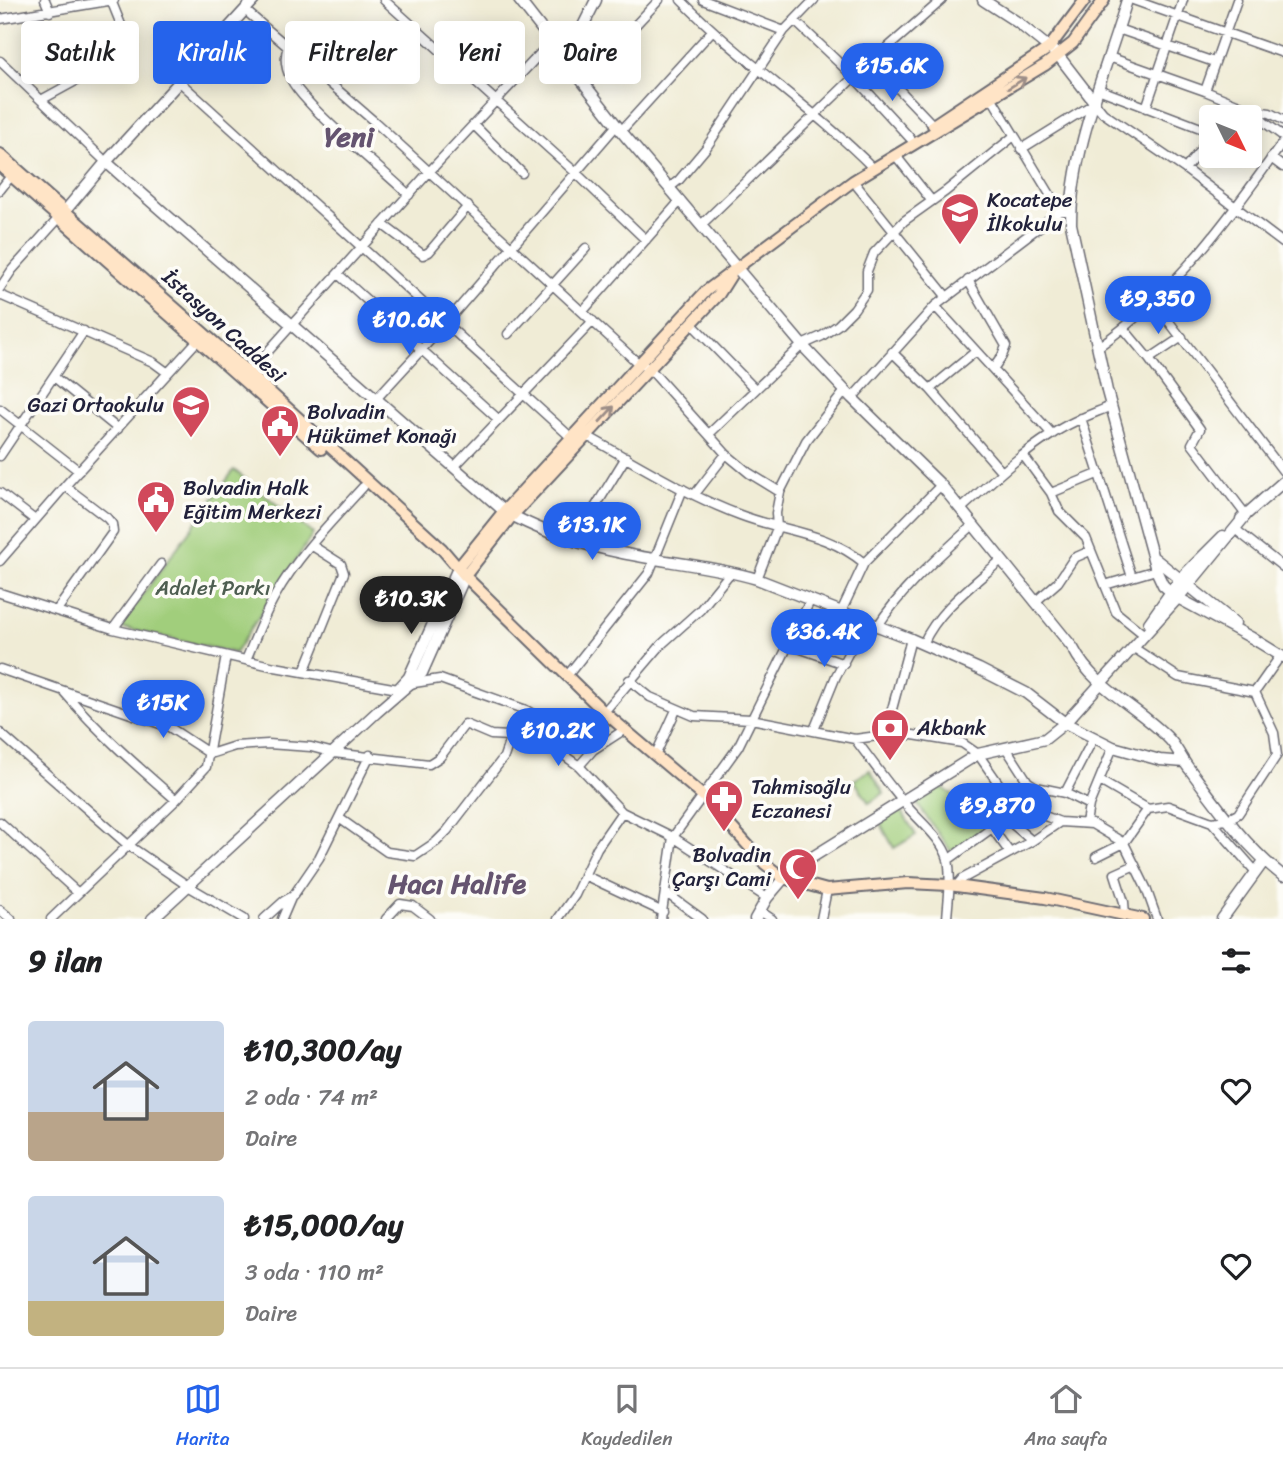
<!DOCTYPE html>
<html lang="tr">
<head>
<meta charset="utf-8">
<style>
  body { margin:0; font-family:Sriracha,sans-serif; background:#f2f2f2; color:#202124; height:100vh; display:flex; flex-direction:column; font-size:26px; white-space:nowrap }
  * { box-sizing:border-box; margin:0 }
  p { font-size:23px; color:#757577 }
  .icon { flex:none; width:38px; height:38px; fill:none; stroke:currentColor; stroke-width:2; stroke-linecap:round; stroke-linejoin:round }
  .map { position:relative; height:919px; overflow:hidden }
  .side { display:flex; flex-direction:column; background:#fff; flex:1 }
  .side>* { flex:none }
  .top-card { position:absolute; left:21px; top:21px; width:700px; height:63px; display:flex; gap:14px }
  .needle { width:46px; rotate:133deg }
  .controls { position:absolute; left:1199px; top:105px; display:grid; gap:14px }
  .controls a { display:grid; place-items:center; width:63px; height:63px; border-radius:7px; background:#fff; box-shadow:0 4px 18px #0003; font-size:35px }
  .price { position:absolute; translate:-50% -60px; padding:0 16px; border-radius:24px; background:#2563eb; color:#fff; font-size:23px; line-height:46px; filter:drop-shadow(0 2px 4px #0008) }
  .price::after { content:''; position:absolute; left:50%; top:42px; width:21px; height:16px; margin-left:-10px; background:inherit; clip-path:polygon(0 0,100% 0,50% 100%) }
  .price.current { background:#222; color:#fff }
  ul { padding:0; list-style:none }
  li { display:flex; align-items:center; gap:21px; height:175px; padding:0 28px }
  li span { display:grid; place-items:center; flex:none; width:196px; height:140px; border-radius:7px; color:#555 }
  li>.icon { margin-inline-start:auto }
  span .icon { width:84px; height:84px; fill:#fffc; stroke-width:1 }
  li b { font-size:30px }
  h2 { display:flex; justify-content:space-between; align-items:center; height:84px; padding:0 28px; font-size:30px }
  .tag { padding:0 24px; border-radius:7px; background:#fff; box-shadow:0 4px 18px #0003; font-size:24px; line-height:63px }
  .tag.current { background:#2563eb; color:#fff }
  .tabs { display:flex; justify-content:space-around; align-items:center; height:98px; border-top:2px solid #e0e0e0; background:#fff; font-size:19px; color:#757577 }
  .tabs a { display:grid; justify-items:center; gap:4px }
  .tabs .current { color:#2563eb }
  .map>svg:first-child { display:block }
</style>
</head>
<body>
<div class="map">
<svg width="1283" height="919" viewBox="0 0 1283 919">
  <rect width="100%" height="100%" fill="#fdfcf7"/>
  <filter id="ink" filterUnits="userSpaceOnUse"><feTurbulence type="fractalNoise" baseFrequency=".0143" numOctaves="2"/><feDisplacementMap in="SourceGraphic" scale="14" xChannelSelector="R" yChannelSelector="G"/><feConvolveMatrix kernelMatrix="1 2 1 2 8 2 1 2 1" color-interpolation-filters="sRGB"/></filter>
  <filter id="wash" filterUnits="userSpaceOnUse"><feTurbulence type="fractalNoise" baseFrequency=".00686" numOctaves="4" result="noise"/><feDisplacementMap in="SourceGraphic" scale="28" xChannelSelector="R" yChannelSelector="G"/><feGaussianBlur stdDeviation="1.57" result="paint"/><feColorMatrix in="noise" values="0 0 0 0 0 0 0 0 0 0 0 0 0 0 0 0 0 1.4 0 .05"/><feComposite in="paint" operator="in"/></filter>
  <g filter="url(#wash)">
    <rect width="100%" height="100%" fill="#f0ecd6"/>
    <path fill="#a1ce7b" stroke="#62785b" stroke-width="2" d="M234 470 313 534 235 653 119 627Z
      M870 770 884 793 869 803 854 780Z
      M940 786 955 796 965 794 983 815 982 824 986 832 953 854 917 804C921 794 931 790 940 786Z
      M900 808 916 835 894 848 879 821Z"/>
  </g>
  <g filter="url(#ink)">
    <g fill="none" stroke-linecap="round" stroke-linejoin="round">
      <defs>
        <path id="minor" d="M45 0 50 12
          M384 0 575 172 646 240
          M681 0C741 61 814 108 874 169
          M703 0 784 31
          M1133 0 1283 53
          M246 11 376 123 639 364 649 368 726 454 749 473 780 492
          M0 19 114 0
          M795 21 854 77 910 138
          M1118 29 1214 62
          M288 47C284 57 286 69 291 79 296 90 307 100 315 109 344 139 378 166 409 195
          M1109 57 1205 91 1254 111 1270 113 1283 120
          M0 61 106 162
          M872 61 933 125
          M582 82 659 0
          M181 83 575 441
          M1098 89 1211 132
          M1205 91 1237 0
          M990 95 1060 211
          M41 100 125 54 130 47 111 0
          M1146 108 1183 0
          M1254 111 1264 122 1283 136
          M1226 117 1237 104
          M474 125 522 173
          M621 131 712 31
          M1021 149 1095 103 1103 113 1185 169 1283 243
          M896 156 931 200
          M1271 158 1283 167
          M1185 169 1211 137
          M853 181 946 296
          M669 188 679 180 706 148 784 31 814 0
          M0 190 11 176
          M382 224 423 255 429 252 468 206
          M701 225 854 77 942 0
          M338 274 498 419
          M968 280 1006 346 1002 356 993 369
          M0 288 12 270 59 218
          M0 295 153 362 168 373
          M1154 302 1283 471
          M935 306 1052 434
          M583 311 680 201
          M691 323 755 389
          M1124 329 1149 359 1200 429 1192 444 1246 515
          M508 334 586 248
          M1098 347C1174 294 1230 217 1283 142
          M892 352 930 389 1002 472
          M1149 359 1182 337
          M54 377 118 429
          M245 377 429 172 551 42
          M930 389 975 352
          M852 398 935 306 1060 211H1071
          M376 399 445 324 617 125
          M0 409 79 471
          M1081 418 1132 577 1156 570
          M709 434 802 345 822 336 838 325 854 309 867 290V271L874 253 904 221 946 191 1014 136
          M587 436C636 463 688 496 740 515 784 532 826 531 864 563
          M1023 455 1051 493 1059 511 1086 538 1105 585 1132 577
          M0 456 84 331
          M454 467 593 321
          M0 493 35 520
          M1051 493 1100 473
          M695 494 726 454
          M961 509C990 483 1018 456 1051 435 1069 422 1090 415 1111 406
          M1235 529 1283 567
          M575 540 626 457
          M0 561 65 486 198 340
          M757 579 777 528 776 513 780 492 806 441 845 391
          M1105 585 1116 612 1142 633
          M0 593 113 629 275 667 398 689 414 683 440 679 526 710 593 750
          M1035 602 1058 582 1074 558 1090 551
          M57 610 113 532 112 524 107 518 65 486
          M841 612 864 563 941 485
          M877 627C903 587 938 557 973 525
          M113 629 161 564
          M787 644 844 664
          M923 644C939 609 972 586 1001 560
          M246 660C255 639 263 617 275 596 298 555 332 521 363 487
          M0 669 169 727 210 754 235 746 268 744 311 747 334 753 429 764 440 757 465 724 491 735 529 737 551 746 579 766 622 812 673 837 767 898
          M304 672 344 573 341 564 311 545
          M567 676 649 573 683 489
          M629 680 650 697 694 716 751 719 855 739 885 735H913L962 743 978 754 1012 803 1060 822 1092 824 1124 843 1146 888 1157 919
          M1255 692 1281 655
          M65 693C98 732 137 766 176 800
          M604 712 662 644 700 610 731 572
          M814 730 836 676 865 622
          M0 733 128 845 188 886 244 919
          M885 735 911 639
          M855 739C871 760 887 783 905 804 918 820 942 838 948 859 952 878 948 900 947 919
          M1006 748 1028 782 1036 787 1065 793 1089 805
          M655 756 676 710
          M579 766 593 750 624 730
          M1100 781 1148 809
          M1065 793 1093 739
          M1003 816 1032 841
          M339 818 387 852 415 856 436 842 447 831 504 757 511 736
          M0 822 78 893
          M1212 822 1256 872
          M1086 823 1089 805 1113 747
          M992 828 1010 853
          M1096 857 1124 843 1148 809 1168 806 1212 822 1226 820 1238 814 1277 755 1274 733 1255 692 1178 677 1134 648
          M948 860 992 828 1012 803
          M584 875 663 912
          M957 885 962 879 1032 841 1060 822
          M665 892 702 919
          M0 910 11 919
          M760 911 772 919
          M1125 915 1124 902 1115 874 1135 865
          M51 919 176 800 206 767 226 656
          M264 919 284 901 293 896 319 858 370 755
          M282 919 291 898
          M386 919 400 904 413 906 430 919
          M558 919 575 895 597 848 622 812
          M661 919 673 837 738 747 811 599
          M821 919 827 890"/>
        <path id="tertiary" d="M519 0 621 131 802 345 852 398 941 485 1073 648C1094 690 1140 707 1170 740 1178 749 1183 762 1191 771 1219 809 1246 847 1283 876
          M983 0 1017 22 1058 55 1095 103
          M1127 0C1106 71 1071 149 1071 224L1107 391 1156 570 1163 585 1178 598 1252 638 1283 657
          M561 55 582 28 596 0
          M106 162 504 511C534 528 570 541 604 549 655 562 707 564 757 579L911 639 979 669 1026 693 1065 723 1113 747 1160 760 1184 762
          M60 217 106 162 254 0
          M1241 519 1283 482
          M1154 558 1235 623
          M1149 623 1180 579 1223 536
          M399 688 409 677 458 568
          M152 919 377 712 422 673 465 576
          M755 919 767 898 790 871 978 754 1045 739 1065 723 1178 598 1246 515
          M1222 919 1264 861"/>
        <path id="secondary" d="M933 125 1049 48 1085 0
          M0 154 249 373 442 549 465 576 604 712 703 796 764 863 783 878 827 890 908 883 949 885 1045 898 1143 919
          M0 166 321 449
          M458 568 504 511 706 291 853 181 1045 65 1073 43 1104 0
          M465 576 512 516 719 294 731 275"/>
      </defs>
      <use href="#minor" stroke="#6a6971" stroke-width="11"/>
      <use href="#tertiary" stroke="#6a6971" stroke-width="13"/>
      <use href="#secondary" stroke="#6a6971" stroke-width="14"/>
      <use href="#minor" stroke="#fff" stroke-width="8"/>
      <use href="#tertiary" stroke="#fff" stroke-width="10"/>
      <use href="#secondary" stroke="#ffe4c6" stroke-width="10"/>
    </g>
    <defs><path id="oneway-shaft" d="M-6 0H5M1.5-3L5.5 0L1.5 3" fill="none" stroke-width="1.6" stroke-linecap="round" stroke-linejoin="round" transform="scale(1.75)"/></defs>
    <g stroke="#9c8d87">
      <use href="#oneway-shaft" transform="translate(1017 83) rotate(-32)"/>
      <use href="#oneway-shaft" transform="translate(607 414) rotate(-47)"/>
    </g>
  </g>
  <defs>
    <symbol id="school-pin" viewBox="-11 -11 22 30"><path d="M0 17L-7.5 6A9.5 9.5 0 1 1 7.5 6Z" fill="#d1495b" stroke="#fdfcf7"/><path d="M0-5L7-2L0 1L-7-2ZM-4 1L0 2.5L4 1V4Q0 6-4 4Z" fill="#fff"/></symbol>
    <symbol id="civic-pin" viewBox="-11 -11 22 30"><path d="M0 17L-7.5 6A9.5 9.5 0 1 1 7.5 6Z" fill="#d1495b" stroke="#fdfcf7"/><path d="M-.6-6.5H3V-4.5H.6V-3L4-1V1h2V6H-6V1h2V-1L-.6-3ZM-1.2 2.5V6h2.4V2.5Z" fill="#fff"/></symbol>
    <symbol id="bank-pin" viewBox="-11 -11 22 30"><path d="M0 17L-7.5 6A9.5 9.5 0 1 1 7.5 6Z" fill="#d1495b" stroke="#fdfcf7"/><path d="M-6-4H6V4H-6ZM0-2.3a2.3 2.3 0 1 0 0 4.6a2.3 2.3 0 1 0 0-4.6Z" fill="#fff"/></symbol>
    <symbol id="pharmacy-pin" viewBox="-11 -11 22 30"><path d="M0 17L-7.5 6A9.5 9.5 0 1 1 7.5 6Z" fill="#d1495b" stroke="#fdfcf7"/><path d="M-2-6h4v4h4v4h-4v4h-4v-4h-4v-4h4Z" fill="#fff"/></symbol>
    <symbol id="mosque-pin" viewBox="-11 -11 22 30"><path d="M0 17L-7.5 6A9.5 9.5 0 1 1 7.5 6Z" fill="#d1495b" stroke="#fdfcf7"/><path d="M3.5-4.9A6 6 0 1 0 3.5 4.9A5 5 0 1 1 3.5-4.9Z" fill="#fff"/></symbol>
  </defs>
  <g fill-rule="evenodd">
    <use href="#school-pin" x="938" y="190" width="44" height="60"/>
    <use href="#school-pin" x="169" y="383" width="44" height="60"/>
    <use href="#civic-pin" x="258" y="402" width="44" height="60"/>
    <use href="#civic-pin" x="134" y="478" width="44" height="60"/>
    <use href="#bank-pin" x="868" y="706" width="44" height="60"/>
    <use href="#pharmacy-pin" x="702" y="777" width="44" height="60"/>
    <use href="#mosque-pin" x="776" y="845" width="44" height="60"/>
  </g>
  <g text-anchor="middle" stroke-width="7" stroke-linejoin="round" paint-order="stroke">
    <g font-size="21" fill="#22223b" stroke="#fdfcf7" text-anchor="start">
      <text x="987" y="207">Kocatepe<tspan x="987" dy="24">İlkokulu</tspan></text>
      <text x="164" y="412" text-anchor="end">Gazi Ortaokulu</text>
      <text x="307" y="419">Bolvadin<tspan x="307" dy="24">Hükümet Konağı</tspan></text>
      <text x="183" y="495">Bolvadin Halk<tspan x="183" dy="24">Eğitim Merkezi</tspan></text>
      <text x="917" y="735">Akbank</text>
      <text x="751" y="794">Tahmisoğlu<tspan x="751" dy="24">Eczanesi</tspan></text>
      <text x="771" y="862" text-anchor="end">Bolvadin<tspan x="771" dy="24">Çarşı Cami</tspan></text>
    </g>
    <g font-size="21" fill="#22223b" stroke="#fdfcf7">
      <text transform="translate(224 326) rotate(42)" y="7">İstasyon Caddesi</text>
    </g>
    <g font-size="21" fill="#4e5e51" stroke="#fdfcf7">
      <text x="213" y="595">Adalet Parkı</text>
    </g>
    <g font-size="28" font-weight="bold" fill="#655470" stroke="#fdfcf7">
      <text x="349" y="146">Yeni</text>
      <text x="457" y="893">Hacı Halife</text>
    </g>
  </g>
</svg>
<div class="controls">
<a><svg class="needle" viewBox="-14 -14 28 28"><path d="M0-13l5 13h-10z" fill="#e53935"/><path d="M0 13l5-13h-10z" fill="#757577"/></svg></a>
</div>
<b class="price" style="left:892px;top:103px">₺15.6K</b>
<b class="price" style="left:1158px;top:336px">₺9,350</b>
<b class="price" style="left:409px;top:357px">₺10.6K</b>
<b class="price" style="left:592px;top:562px">₺13.1K</b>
<b class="price current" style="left:411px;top:636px">₺10.3K</b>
<b class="price" style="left:824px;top:669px">₺36.4K</b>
<b class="price" style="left:163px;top:740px">₺15K</b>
<b class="price" style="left:558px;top:768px">₺10.2K</b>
<b class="price" style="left:998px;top:843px">₺9,870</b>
<div class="top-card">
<a class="tag">Satılık</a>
<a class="tag current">Kiralık</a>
<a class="tag">Filtreler</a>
<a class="tag">Yeni</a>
<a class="tag">Daire</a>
</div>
</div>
<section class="side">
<h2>9 ilan<svg class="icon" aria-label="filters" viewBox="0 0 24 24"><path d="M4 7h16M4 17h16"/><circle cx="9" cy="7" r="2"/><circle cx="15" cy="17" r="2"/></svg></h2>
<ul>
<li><span style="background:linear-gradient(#c9d6e8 65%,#b9a48a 0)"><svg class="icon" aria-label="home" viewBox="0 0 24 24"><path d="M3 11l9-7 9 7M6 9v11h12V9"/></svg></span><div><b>₺10,300/ay</b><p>2 oda · 74 m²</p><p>Daire</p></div><svg class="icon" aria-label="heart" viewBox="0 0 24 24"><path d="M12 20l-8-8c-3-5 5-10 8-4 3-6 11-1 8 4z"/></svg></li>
<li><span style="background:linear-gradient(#c9d6e8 75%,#c2b280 0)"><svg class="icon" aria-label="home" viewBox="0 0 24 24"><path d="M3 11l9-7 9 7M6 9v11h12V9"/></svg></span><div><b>₺15,000/ay</b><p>3 oda · 110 m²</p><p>Daire</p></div><svg class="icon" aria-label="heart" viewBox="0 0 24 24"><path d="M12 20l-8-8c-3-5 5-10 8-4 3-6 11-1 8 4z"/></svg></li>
</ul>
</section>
<nav class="tabs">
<a class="current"><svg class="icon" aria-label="map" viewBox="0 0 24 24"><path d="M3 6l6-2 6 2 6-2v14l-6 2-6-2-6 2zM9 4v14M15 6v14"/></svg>Harita</a>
<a><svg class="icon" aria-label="saved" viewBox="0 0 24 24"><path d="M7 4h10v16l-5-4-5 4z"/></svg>Kaydedilen</a>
<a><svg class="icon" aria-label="home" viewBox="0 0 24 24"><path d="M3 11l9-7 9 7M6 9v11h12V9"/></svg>Ana sayfa</a>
</nav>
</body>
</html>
